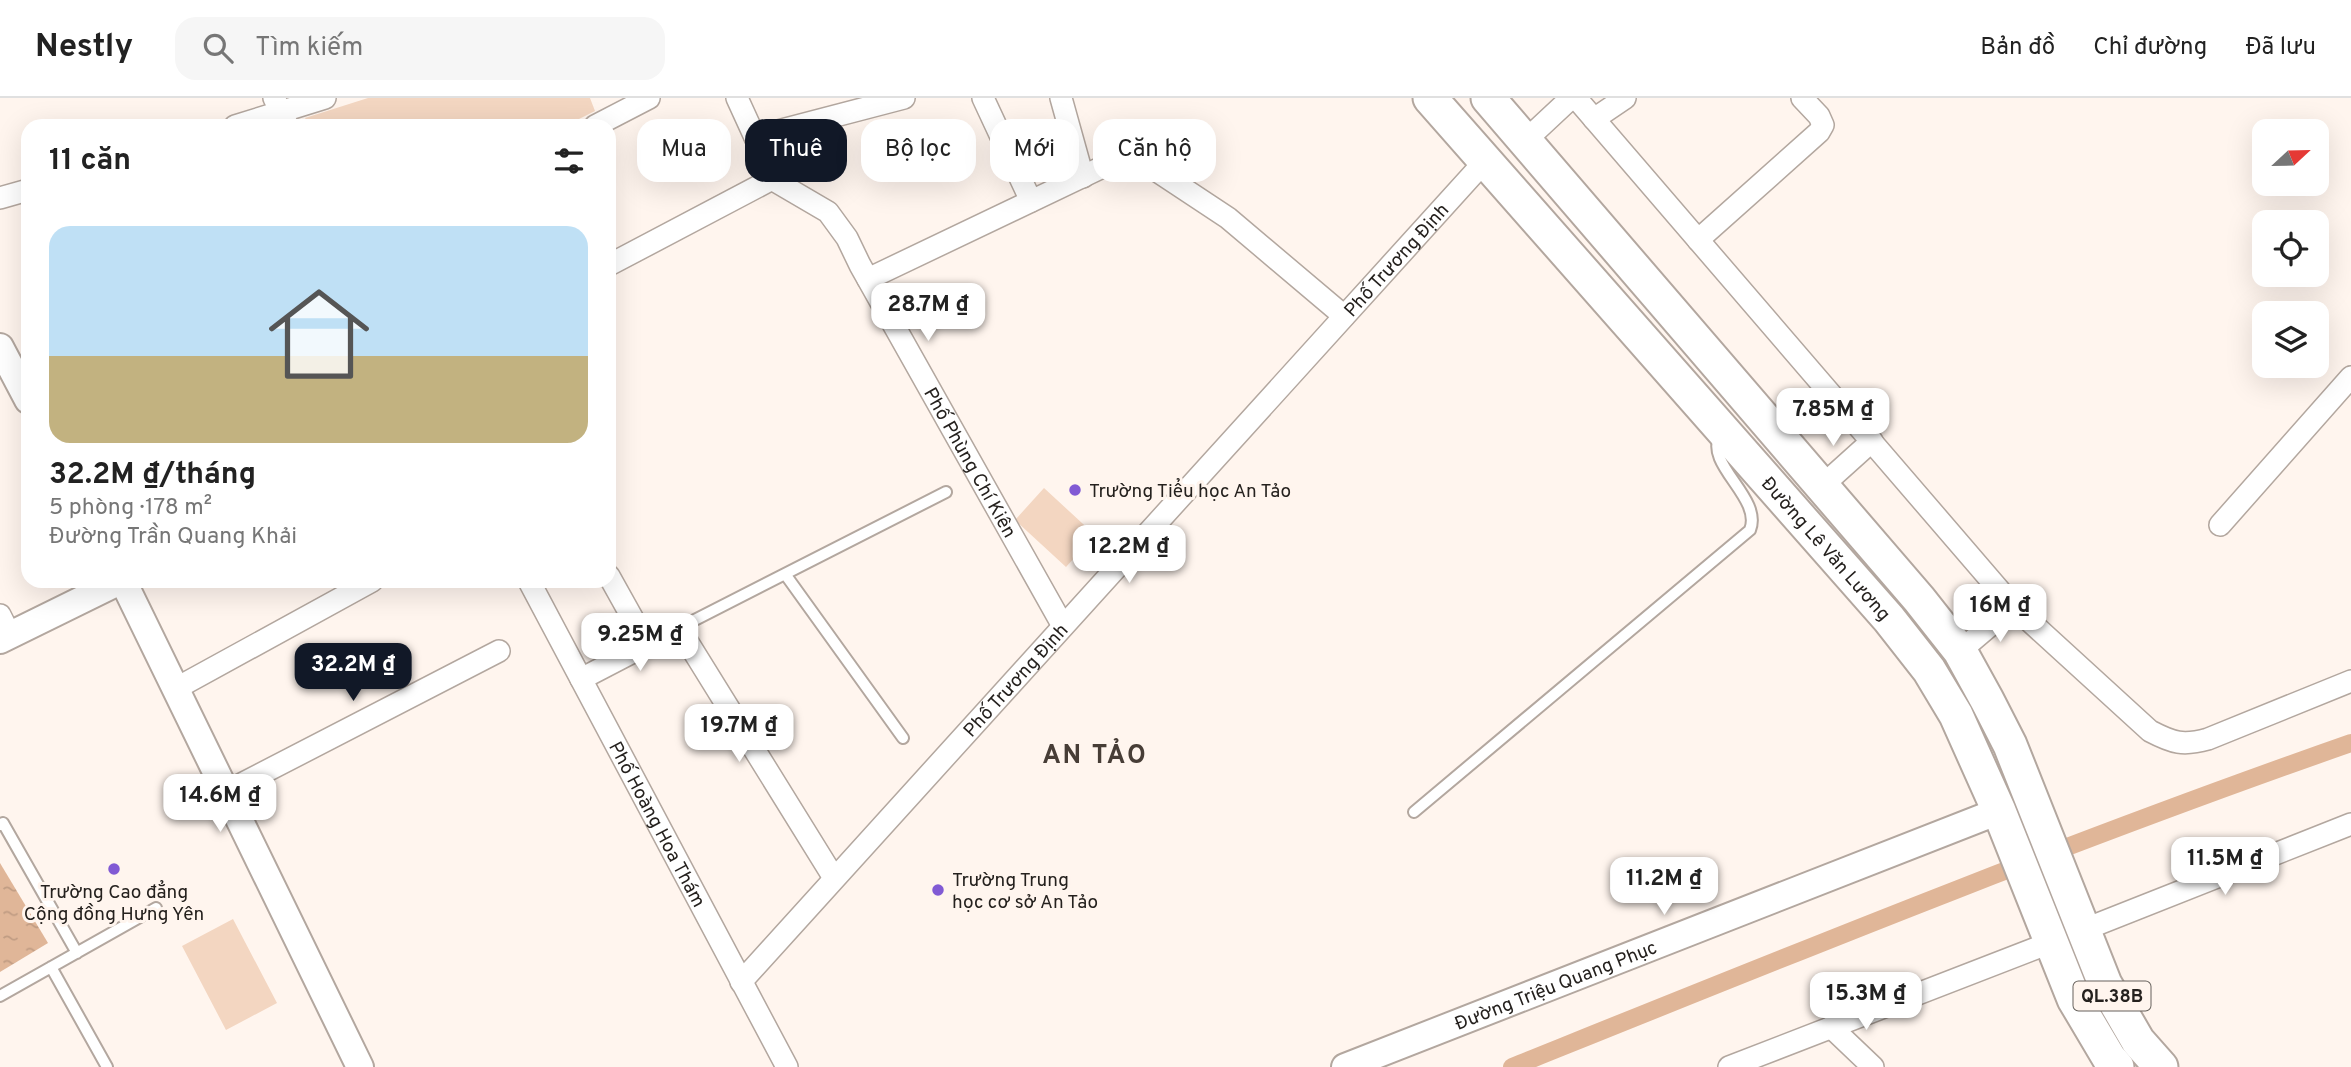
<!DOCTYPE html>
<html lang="vi">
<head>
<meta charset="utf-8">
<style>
  body { margin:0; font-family:Overpass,sans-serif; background:#f6f6f6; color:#222; height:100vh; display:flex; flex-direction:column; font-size:26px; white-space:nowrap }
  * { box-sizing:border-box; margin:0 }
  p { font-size:23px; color:#767676 }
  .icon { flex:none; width:38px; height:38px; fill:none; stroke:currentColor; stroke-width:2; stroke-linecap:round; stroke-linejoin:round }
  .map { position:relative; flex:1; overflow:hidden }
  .panel { position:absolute; left:21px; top:21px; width:595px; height:469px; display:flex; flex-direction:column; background:#fff; border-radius:21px; box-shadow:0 7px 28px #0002 }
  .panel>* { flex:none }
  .top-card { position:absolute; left:637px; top:21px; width:665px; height:63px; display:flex; gap:14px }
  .needle { width:46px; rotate:68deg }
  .buttons { position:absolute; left:2252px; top:21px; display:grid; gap:14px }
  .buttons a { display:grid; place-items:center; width:77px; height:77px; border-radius:14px; background:#fff; box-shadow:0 7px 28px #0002; font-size:35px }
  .price { position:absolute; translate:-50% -60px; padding:0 16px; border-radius:14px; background:#fff; color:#222; font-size:23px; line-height:46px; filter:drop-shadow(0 2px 4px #0008) }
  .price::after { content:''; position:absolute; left:50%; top:42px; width:21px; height:16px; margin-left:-10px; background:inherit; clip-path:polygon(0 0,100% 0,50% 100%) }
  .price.on { background:#111827; color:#fff }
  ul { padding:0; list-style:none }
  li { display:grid; align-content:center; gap:14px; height:371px; padding:0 28px }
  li+li { border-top:2px solid #e0e0e0 }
  li span { display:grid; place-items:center; height:217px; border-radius:21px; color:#555 }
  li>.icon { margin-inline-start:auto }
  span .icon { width:126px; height:126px; fill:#fffc; stroke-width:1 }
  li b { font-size:30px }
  h2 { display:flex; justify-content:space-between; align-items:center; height:84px; padding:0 28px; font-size:30px }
  .pill { padding:0 24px; border-radius:21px; background:#fff; box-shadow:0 7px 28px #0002; font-size:24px; line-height:63px }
  .pill.on { background:#111827; color:#fff }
  header { display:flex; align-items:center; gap:42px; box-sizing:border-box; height:98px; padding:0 35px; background:#fff; border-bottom:2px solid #e0e0e0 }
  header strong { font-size:33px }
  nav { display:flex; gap:38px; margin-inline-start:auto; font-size:24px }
  .search { width:490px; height:63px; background:#f6f6f6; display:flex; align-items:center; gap:18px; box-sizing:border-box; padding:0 24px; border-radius:21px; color:#767676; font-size:26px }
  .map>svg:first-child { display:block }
</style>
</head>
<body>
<header>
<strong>Nestly</strong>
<div class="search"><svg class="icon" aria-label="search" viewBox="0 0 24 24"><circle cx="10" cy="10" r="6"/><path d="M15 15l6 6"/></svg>Tìm kiếm</div>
<nav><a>Bản đồ</a><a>Chỉ đường</a><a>Đã lưu</a></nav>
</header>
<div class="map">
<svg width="2351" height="969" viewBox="0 0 2351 969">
  <defs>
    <pattern id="water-ripples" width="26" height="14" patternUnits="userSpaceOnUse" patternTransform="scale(1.75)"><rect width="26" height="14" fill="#e0b698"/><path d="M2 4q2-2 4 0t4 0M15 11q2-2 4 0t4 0" fill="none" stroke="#c09c83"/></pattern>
  </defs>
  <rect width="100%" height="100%" fill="#fff5ee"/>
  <path fill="#f3d6c1" d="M368 0H590L595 13 565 28H310L305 20Z
    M1044 390 1095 437 1066 469 1015 422Z
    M233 821 277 905 226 932 182 848Z"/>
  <path fill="url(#water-ripples)" d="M0 765 48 845 0 874Z"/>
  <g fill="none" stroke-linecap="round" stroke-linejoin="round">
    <path stroke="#e0b698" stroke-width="18" d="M1512 969C1790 857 2068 744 2351 645"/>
    <defs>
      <path id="service" d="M785 476 903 640
        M679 530 946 394
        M1414 714 1750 432C1763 400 1704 366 1720 338
        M0 727 3 725 77 855
        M51 869 107 969
        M0 898 156 810"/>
      <g id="minor">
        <path d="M274 0 288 28"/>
        <path id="s1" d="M737 0 775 83 828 114 847 140 860 167 1063 528"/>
        <path d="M983 0 1031 103"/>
        <path d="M1061 0 1083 79"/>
        <path d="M1576 0 2013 508 2150 633C2173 645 2183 648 2208 641L2351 583"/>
        <path d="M1594 21 1625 0"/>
        <path d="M235 28 325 0"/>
        <path d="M595 28 649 0"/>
        <path d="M755 39 904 0"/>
        <path d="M1525 43 1571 0"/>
        <path d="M0 100 28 92"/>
        <path d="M1698 142 1819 34 1823 27 1819 18 1802 0"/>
        <path d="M609 167 774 80"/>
        <path d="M868 181 1111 65H1129L1157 73 1228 120 1344 218"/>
        <path d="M1822 388 1872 343"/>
        <path d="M2220 427 2351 279"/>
        <path d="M609 478 648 548"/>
        <path id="s2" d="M529 483 787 969"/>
        <path d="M0 517 10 537"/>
        <path d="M1960 553 2013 508"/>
        <path d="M581 581 679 530 834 780"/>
        <path d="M175 591 372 483"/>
        <path d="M226 694 499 553"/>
        <path d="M2083 832 2351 726"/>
        <path id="s3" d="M741 884 1485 63"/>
        <path d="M1831 929 1873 969"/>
        <path d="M1729 969 2052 844"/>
      </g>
      <g id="tertiary">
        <path d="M0 249 28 302"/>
        <path d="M123 483 360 969"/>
        <path d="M0 542 120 483"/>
        <path id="s4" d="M1345 969 1999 713"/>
      </g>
      <g id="trunk">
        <path id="s5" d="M1430 0 1889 521 1929 572 1956 617 1999 713 2074 901 2109 960 2117 969"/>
        <path d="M1488 0 1919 501 1960 553 1987 602 2010 647 2105 886 2138 943 2161 969"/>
      </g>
    </defs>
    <use href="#service" stroke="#b3a79f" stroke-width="14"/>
    <use href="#minor" stroke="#b3a79f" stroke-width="24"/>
    <use href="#tertiary" stroke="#b3a79f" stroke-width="30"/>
    <use href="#trunk" stroke="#b3a79f" stroke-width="37"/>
    <use href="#service" stroke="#fff" stroke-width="10"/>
    <use href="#minor" stroke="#fff" stroke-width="21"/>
    <use href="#tertiary" stroke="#fff" stroke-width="26"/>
    <use href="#trunk" stroke="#fff" stroke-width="33"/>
  </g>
  <g fill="#815ad4" stroke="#fff5ee" stroke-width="2.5">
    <circle cx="1075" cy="392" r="7"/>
    <circle cx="114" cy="771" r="7"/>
    <circle cx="938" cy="792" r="7"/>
  </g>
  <g text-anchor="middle" stroke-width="6" stroke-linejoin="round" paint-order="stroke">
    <rect fill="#fff5ee" stroke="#66615c" stroke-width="2" x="2073.5" y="883.5" width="77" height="29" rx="5"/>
    <g font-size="18" font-weight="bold" fill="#25211e">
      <text x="2112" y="904">QL.38B</text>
    </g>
    <g font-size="19" fill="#25211e" stroke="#fff5ee">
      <text dy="7" stroke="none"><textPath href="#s3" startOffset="975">Phố Trương Định</textPath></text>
      <text dy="7" stroke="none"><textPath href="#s1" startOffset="441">Phố Phùng Chí Kiên</textPath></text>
      <text dy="7" stroke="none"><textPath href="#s5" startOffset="600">Đường Lê Văn Lương</textPath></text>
      <text dy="7" stroke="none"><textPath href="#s3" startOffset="408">Phố Trương Định</textPath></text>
      <text dy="7" stroke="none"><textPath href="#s2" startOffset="275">Phố Hoàng Hoa Thám</textPath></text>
      <text dy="7" stroke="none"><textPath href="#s4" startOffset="226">Đường Triệu Quang Phục</textPath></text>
    </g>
    <g font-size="19" fill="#25211e" stroke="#fff5ee" text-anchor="start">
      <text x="1089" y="399">Trường Tiểu học An Tảo</text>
      <text x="952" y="788">Trường Trung<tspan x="952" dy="22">học cơ sở An Tảo</tspan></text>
      <text x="114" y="800" text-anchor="middle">Trường Cao đẳng<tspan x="114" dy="22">Cộng đồng Hưng Yên</tspan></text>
    </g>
    <g font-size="26" font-weight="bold" letter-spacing="2" fill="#473d36" stroke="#fff5ee">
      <text x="1095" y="665">AN TẢO</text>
    </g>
  </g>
</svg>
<div class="buttons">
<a><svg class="needle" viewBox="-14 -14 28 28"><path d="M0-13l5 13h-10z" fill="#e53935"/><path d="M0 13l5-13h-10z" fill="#767676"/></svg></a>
<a><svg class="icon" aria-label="locate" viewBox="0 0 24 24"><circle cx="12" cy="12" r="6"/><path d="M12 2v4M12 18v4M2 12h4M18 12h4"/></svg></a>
<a><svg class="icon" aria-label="layers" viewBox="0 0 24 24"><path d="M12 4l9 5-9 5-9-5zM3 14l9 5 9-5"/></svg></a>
</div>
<b class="price" style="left:928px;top:245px">28.7M ₫</b>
<b class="price" style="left:1833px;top:350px">7.85M ₫</b>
<b class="price" style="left:1129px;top:487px">12.2M ₫</b>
<b class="price" style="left:2000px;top:546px">16M ₫</b>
<b class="price" style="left:640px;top:575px">9.25M ₫</b>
<b class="price on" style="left:353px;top:605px">32.2M ₫</b>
<b class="price" style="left:739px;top:666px">19.7M ₫</b>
<b class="price" style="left:220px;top:736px">14.6M ₫</b>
<b class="price" style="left:2225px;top:799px">11.5M ₫</b>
<b class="price" style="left:1664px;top:819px">11.2M ₫</b>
<b class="price" style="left:1866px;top:934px">15.3M ₫</b>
<div class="top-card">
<a class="pill">Mua</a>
<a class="pill on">Thuê</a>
<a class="pill">Bộ lọc</a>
<a class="pill">Mới</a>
<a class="pill">Căn hộ</a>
</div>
<section class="panel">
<h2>11 căn<svg class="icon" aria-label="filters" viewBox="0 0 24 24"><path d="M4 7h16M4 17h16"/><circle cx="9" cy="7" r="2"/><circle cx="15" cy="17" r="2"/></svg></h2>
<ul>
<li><span style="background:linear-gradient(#bfe0f5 60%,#c2b280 0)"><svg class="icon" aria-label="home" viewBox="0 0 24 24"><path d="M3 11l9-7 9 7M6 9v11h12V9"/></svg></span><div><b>32.2M ₫/tháng</b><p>5 phòng · 178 m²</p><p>Đường Trần Quang Khải</p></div></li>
</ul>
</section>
</div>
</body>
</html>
